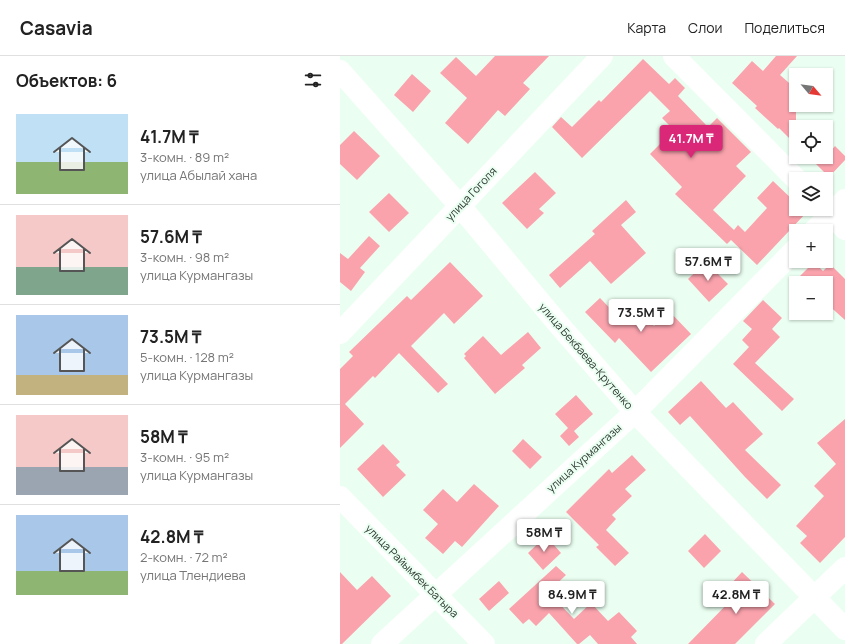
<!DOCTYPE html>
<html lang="ru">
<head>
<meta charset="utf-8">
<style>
  body { margin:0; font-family:Manrope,sans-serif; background:#f2f2f2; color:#222; height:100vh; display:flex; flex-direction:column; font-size:15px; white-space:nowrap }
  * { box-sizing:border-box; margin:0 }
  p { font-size:13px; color:#767676 }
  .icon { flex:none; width:22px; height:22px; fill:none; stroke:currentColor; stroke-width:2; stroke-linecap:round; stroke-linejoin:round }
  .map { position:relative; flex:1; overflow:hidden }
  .panel { display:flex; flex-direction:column; background:#fff; width:340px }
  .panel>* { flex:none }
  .needle { width:26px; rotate:119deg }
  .buttons { position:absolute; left:449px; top:12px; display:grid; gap:8px }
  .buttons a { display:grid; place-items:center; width:44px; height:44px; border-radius:0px; background:#fff; box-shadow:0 1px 3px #0004; font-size:20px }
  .price { position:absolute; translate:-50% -34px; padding:0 9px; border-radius:4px; background:#fff; color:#222; font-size:13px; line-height:26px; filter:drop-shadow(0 1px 2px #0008) }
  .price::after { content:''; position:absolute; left:50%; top:24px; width:12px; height:9px; margin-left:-6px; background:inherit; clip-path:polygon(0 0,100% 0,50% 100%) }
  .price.on { background:#db2777; color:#fff }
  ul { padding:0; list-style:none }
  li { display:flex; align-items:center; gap:12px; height:100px; padding:0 16px }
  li+li { border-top:1px solid #e0e0e0 }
  li span { display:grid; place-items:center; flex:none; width:112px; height:80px; border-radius:0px; color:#555 }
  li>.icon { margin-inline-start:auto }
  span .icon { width:48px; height:48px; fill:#fffc; stroke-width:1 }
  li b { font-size:17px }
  h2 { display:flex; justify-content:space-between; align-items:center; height:48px; padding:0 16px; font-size:17px }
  header { display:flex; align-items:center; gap:24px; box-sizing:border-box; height:56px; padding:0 20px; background:#fff; border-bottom:1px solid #e0e0e0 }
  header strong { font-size:19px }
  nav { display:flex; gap:22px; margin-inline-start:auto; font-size:14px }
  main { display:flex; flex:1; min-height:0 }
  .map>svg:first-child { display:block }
</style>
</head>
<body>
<header>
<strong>Casavia</strong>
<nav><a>Карта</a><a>Слои</a><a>Поделиться</a></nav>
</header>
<main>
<section class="panel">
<h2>Объектов: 6<svg class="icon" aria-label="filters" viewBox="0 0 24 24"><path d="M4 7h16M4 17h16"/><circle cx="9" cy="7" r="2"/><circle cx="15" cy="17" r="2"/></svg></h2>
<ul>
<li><span style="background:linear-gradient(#bfe0f5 60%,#8fb573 0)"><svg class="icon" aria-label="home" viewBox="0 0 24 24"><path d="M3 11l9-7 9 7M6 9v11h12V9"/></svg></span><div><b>41.7M ₸</b><p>3-комн. · 89 m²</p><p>улица Абылай хана</p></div></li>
<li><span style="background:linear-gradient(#f6c9c9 65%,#7fa58c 0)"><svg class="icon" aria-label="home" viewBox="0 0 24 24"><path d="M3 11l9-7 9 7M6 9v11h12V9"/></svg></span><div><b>57.6M ₸</b><p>3-комн. · 98 m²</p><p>улица Курмангазы</p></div></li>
<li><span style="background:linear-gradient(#a9c7e8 75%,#c2b280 0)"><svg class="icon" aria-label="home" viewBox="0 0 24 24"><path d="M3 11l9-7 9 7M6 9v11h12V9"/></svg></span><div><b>73.5M ₸</b><p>5-комн. · 128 m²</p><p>улица Курмангазы</p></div></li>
<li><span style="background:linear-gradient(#f6c9c9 65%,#9aa5b1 0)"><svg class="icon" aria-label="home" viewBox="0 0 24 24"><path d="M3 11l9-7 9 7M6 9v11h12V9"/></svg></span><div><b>58M ₸</b><p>3-комн. · 95 m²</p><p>улица Курмангазы</p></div></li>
<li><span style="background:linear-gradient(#a9c7e8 70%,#8fb573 0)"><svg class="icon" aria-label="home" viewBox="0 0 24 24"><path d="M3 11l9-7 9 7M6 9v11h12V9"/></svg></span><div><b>42.8M ₸</b><p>2-комн. · 72 m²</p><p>улица Тлендиева</p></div></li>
</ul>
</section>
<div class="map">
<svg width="505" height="588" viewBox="0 0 505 588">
  <rect width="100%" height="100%" fill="#eafff1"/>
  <path fill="#faa3ad" d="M155 0H209L183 27 190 33 165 60 158 54 128 88 105 67 127 42 100 17 116 1 136 20Z
    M436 0H457L440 19 456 33V89L439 72 438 73 415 52 417 50 392 27 412 5 423 15Z
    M303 3 329 28 335 22 345 32 338 40 368 71 377 62 411 96 396 110 406 120 373 154 394 174 398 169 405 176 427 152 417 142 433 125 456 147V153H463L466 157 417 209 391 184 387 188 335 138 342 131 310 98 334 74 322 62 330 55 310 35 242 102 212 71 221 61 232 71 259 44 261 46Z
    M72 18 91 35 73 56 54 39Z
    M14 75 40 100 17 124 0 108V89Z
    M495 90 505 100V104L489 121 469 101H486Z
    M195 116 216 137 199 153 204 157 187 173 162 147Z
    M49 137 69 157 49 176 29 156Z
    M286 144 296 156 281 169 306 197 271 228 250 205 220 232 209 219 255 178 252 175Z
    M29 180 40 190 20 212 25 216 11 235 0 226V197L8 203Z
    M110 206 143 240 114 268 104 257 71 290 108 328 98 337 59 297 35 322 33 320 5 348 24 368 0 392V313L13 300 9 296 67 240 71 244Z
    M366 206 388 228 369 246 348 223Z
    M474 206 483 215 490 208 505 223V264L486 247V227H453Z
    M260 242 285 268 299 254 314 270 329 255 351 278 311 316 279 282 275 287 245 256Z
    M423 244 442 262 432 273 440 281 415 307 454 343 442 355 393 308 409 291 402 284 412 273 403 265Z
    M188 276 201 292 182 309 185 312 155 338 124 302 126 300 124 298 143 280 161 299Z
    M361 325 386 352 393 346 423 378 405 394 441 429 427 443 405 421 350 360 340 369 328 356Z
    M236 339 253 358 234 375 239 381 229 390 220 380 228 372 215 358Z
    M505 363V481L480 507 460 487 467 480 456 470 484 440 474 430 496 408 477 387Z
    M183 383 202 401 190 413 172 395Z
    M43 388 60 406 56 409 66 419 43 441 17 413Z
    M292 399 306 414 285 433 292 440 272 459 276 463 266 474 289 497 275 510 256 491 259 489 226 456 269 413 272 417Z
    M134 428 159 450 122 491 115 485 103 498 85 482 98 468 83 454 103 433 117 446Z
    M365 478 381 495 364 512 348 495Z
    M206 480 221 497 203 514 188 497Z
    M216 510 226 519 208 536 234 563 251 547 268 565 279 556 297 575 291 581 297 588H258L250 579 239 588H237L209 557 196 570 189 563 183 568 169 553Z
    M0 516 17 534 32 520 51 540 2 588H0Z
    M402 516 435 548 395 588H348L396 539 388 531Z
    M159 525 169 537 149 555 139 543Z"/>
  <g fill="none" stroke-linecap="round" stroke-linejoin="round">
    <path stroke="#fff" stroke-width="22" d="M334 0 456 123
      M0 15 120 150 220 270 295 356 505 573
      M486 153 505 173
      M474 175 505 144
      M0 277 262 0
      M0 441 144 588
      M42 588 295 356 456 193
      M426 588 505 512"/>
  </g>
  <g text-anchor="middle" stroke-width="4" stroke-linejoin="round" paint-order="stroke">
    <g font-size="11" fill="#2d3831" stroke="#eafff1">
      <text transform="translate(131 138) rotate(-47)" y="4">улица Гоголя</text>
      <text transform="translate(246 300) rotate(49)" y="4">улица Бекбаева-Крутенко</text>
      <text transform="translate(244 402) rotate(-42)" y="4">улица Курмангазы</text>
      <text transform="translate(72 515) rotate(45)" y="4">улица Райымбек Батыра</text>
    </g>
  </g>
</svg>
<div class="buttons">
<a><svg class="needle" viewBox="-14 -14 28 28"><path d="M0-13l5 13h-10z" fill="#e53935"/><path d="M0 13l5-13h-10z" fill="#767676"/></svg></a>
<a><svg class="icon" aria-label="locate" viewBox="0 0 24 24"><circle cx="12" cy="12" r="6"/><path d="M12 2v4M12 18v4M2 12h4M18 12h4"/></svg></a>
<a><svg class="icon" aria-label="layers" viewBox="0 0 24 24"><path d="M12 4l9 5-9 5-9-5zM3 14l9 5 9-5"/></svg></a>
<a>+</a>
<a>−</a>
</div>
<b class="price on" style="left:351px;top:103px">41.7M ₸</b>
<b class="price" style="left:368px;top:226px">57.6M ₸</b>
<b class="price" style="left:301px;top:277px">73.5M ₸</b>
<b class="price" style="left:204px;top:497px">58M ₸</b>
<b class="price" style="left:232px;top:559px">84.9M ₸</b>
<b class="price" style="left:396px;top:559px">42.8M ₸</b>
</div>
</main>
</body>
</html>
